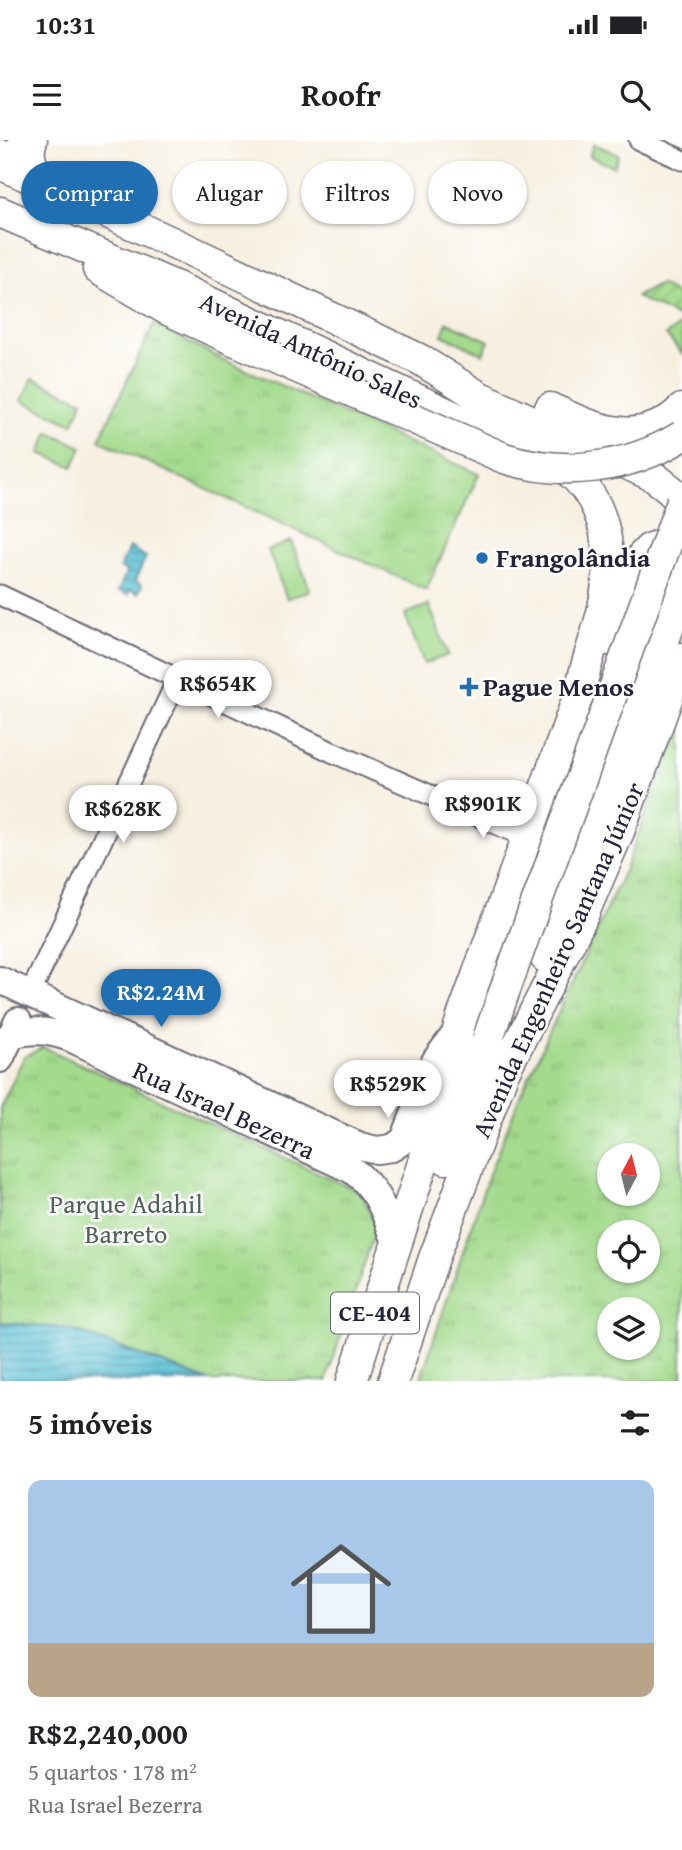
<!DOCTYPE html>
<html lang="pt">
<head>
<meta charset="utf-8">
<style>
  body { margin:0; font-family:"Gentium Book Plus",serif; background:#f6f6f6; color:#202124; height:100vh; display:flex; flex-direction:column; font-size:26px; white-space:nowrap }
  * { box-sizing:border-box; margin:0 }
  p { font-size:23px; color:#757577 }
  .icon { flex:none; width:38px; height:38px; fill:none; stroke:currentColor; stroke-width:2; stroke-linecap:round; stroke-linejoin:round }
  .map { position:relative; height:1241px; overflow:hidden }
  .side { display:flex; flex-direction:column; background:#fff; flex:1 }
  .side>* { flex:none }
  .hud { position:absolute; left:21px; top:21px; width:640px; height:63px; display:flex; gap:14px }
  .needle { width:46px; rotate:7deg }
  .buttons { position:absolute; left:597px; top:1003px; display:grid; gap:14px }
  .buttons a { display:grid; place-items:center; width:63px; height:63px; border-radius:50%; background:#fff; box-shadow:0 2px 5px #0004; font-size:35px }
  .price { position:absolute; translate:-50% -60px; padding:0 16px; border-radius:24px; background:#fff; color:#222; font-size:23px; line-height:46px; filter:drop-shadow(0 2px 4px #0008) }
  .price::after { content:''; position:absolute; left:50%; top:42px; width:21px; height:16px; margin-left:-10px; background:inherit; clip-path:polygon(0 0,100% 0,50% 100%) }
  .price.active { background:#1f6fb2; color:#fff }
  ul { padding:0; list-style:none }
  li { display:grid; align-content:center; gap:14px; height:371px; padding:0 28px }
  li span { display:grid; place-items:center; height:217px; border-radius:14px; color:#555 }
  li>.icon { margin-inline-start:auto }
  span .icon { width:126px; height:126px; fill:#fffc; stroke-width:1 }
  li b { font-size:30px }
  h2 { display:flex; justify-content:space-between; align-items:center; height:84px; padding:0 28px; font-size:30px }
  .pill { padding:0 24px; border-radius:32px; background:#fff; box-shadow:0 2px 5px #0004; font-size:24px; line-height:63px }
  .pill.active { background:#1f6fb2; color:#fff }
  .status { display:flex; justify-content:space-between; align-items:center; height:49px; padding:0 35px; background:#fff; direction:ltr }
  .status svg { height:19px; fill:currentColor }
  header { display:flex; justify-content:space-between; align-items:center; height:91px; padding:0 28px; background:#fff; font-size:32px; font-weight:600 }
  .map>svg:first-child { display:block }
</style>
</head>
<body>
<div class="status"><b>10:31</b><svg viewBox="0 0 49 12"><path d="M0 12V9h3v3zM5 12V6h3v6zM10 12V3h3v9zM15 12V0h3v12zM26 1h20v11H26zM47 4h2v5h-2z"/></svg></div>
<header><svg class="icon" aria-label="menu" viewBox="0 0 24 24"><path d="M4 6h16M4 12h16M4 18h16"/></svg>Roofr<svg class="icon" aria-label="search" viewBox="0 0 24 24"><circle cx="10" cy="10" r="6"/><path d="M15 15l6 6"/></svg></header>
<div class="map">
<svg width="682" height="1241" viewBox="0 0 682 1241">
  <defs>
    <pattern id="park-tufts" width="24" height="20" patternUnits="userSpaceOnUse" patternTransform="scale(1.75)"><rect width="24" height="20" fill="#a3da8c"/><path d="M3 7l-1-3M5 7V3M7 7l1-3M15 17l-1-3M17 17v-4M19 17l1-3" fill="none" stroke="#8cbb7a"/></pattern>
    <pattern id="garden-furrows" width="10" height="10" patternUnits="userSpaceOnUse" patternTransform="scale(1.75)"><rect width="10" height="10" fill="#a3da8c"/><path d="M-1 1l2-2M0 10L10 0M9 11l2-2" fill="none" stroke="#8cbb7a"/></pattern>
    <pattern id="water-rules" width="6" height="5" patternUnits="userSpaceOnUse" patternTransform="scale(1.75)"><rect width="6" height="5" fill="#56bed3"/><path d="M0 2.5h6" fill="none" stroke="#479aac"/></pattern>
  </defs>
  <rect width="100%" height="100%" fill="#fff"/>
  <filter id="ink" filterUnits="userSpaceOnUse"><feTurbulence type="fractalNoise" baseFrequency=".0143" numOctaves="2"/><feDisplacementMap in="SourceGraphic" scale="14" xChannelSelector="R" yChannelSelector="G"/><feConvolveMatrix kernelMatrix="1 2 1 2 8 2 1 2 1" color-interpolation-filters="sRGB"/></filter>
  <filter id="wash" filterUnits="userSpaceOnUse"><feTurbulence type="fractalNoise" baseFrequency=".00686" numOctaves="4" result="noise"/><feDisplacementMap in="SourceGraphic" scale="28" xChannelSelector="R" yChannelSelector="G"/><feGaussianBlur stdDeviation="1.57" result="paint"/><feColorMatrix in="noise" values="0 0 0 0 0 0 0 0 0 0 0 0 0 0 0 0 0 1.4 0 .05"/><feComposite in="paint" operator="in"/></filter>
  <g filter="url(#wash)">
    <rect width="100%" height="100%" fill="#f7f0e1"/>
    <path fill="url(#park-tufts)" stroke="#627e64" stroke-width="2" fill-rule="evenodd" d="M154 184 224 220 479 334 426 450 99 300Z
      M682 184V214L666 195Z
      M682 580V1241H420L487 1039 521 954 624 731ZM609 1015H648V1054H609ZM609 1092H648V1130H609ZM609 1169H648V1208H609Z
      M43 907 360 1052 377 1085 326 1241H209L71 1189 0 1182V968L24 917Z"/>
    <path fill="url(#garden-furrows)" stroke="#627e64" stroke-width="2" d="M660 144 682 158V179L636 157Z"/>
    <path fill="#a3da8c" stroke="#627e64" stroke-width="2" d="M594 4 619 15 614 27 589 16Z
      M447 182 489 201 483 214 442 195Z
      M32 238 83 261 73 284 22 261Z
      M49 292 82 307 73 327 40 313Z
      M291 401 310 450 287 459 268 410Z
      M429 465 448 515 424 524 405 474Z"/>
    <path fill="url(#water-rules)" stroke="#3c7087" stroke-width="2" d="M129 407 146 417 135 441 142 445 138 454 130 450 128 455 118 451 127 431 120 428Z
      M0 1182 71 1189 209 1241H0Z"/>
  </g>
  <g filter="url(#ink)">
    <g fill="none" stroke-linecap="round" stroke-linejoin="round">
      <defs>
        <path id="street" d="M639 0 682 20
          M0 9C10 12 15 9 19 0
          M0 455 332 612 528 698
          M30 854 178 538"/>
        <path id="secondary" d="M0 840 307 982 360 1006 377 1010 392 1008 404 1000 435 921 458 890
          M11 895C33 889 48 890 70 898L352 1030C379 1049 386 1076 397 1105
          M0 919 18 881"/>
        <path id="primary" d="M32 0C25 18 35 31 45 45
          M0 24 189 110 419 219 480 257 653 336 671 350 682 364
          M0 72 177 147 566 329C609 362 614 418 603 468 597 496 585 523 580 552L462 877 458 890 454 927 352 1241
          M98 129 166 169 236 201
          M550 268C595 289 641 310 682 269
          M612 501 643 415 649 409 662 404C682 419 669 447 662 467
          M545 817 627 588 651 537 682 450
          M446 1019 502 858
          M393 1241 434 1118 503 934 580 782 620 689 682 518"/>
      </defs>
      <use href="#street" stroke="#6d6a75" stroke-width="23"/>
      <use href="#secondary" stroke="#6d6a75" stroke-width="30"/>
      <use href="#primary" stroke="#6d6a75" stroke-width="33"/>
      <use href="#street" stroke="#fff" stroke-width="19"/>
      <use href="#secondary" stroke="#fff" stroke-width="26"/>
      <use href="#primary" stroke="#fff" stroke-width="30"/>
      <defs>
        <path id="primary-bridge" d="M236 201 504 318C564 337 628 329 682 296
          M502 858 682 361"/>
      </defs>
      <use href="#primary-bridge" stroke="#6d6a75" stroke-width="33" stroke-linecap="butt"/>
      <use href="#primary-bridge" stroke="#fff" stroke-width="30"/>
    </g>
  </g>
  <g fill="#1f6fb2" stroke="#fff" stroke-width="2.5">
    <circle cx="482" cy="418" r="7"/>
    <path d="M465.5 536.5h7v7h7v7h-7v7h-7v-7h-7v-7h7z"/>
  </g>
  <g text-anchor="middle" stroke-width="5" stroke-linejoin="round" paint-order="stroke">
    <rect fill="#fff" stroke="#646476" stroke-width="2" x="331" y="1152.5" width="88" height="41" rx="5"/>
    <g font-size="24" font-weight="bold" fill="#22223b">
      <text x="375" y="1181">CE-404</text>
    </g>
    <g font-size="26" fill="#22223b" stroke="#fff">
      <text transform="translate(311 210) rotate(25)" y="9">Avenida Antônio Sales</text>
      <text transform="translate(558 820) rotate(-66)" y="9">Avenida Engenheiro Santana Júnior</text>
      <text transform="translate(224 970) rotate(25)" y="9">Rua Israel Bezerra</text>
    </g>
    <g font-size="26" font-weight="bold" fill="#22223b" stroke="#fff" text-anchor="start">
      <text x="496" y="427">Frangolândia</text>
      <text x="483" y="556">Pague Menos</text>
    </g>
    <g font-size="26" fill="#4f6257" stroke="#fff">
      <text x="126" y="1073">Parque Adahil<tspan x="126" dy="30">Barreto</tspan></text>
    </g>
  </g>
</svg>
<div class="buttons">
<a><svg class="needle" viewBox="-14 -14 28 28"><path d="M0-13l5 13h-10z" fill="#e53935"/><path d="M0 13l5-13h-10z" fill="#757577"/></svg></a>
<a><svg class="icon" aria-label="locate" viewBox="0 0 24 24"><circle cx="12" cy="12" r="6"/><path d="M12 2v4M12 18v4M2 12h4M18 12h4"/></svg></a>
<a><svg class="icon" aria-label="layers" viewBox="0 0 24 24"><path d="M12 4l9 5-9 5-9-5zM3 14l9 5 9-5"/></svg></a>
</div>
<b class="price" style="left:218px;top:580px">R$654K</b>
<b class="price" style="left:483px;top:700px">R$901K</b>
<b class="price" style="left:123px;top:705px">R$628K</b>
<b class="price active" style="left:161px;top:889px">R$2.24M</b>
<b class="price" style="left:388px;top:980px">R$529K</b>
<div class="hud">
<a class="pill active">Comprar</a>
<a class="pill">Alugar</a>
<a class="pill">Filtros</a>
<a class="pill">Novo</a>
</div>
</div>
<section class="side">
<h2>5 imóveis<svg class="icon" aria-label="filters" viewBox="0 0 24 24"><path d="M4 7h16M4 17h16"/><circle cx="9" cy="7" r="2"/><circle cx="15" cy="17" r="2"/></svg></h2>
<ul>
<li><span style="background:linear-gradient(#a9c7e8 75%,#b9a48a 0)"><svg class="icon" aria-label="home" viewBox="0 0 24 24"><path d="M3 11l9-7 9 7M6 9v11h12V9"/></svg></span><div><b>R$2,240,000</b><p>5 quartos · 178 m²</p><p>Rua Israel Bezerra</p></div></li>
</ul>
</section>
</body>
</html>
